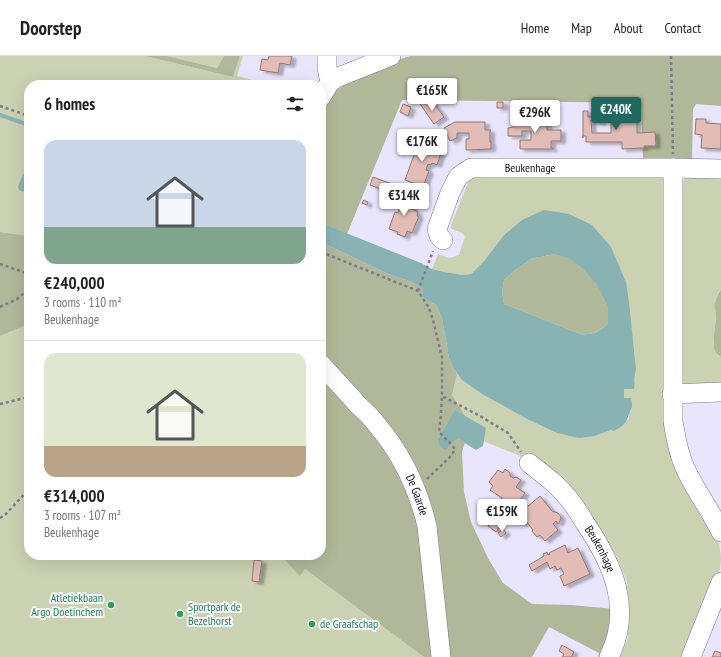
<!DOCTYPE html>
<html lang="en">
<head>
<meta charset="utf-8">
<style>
  body { margin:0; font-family:"PT Sans Narrow",sans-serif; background:#f6f6f6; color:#222; height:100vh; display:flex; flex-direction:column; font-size:15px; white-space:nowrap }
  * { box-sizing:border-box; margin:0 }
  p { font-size:13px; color:#767676 }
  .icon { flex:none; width:22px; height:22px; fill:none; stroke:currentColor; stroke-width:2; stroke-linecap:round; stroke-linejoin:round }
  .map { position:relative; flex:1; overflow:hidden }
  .drawer { position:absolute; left:24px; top:24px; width:302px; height:480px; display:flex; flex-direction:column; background:#fff; border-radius:16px; box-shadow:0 4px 16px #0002 }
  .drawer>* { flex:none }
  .price { position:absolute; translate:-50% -34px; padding:0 9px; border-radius:4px; background:#fff; color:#222; font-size:13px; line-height:26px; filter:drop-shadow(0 1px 2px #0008) }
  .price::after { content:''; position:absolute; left:50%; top:24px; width:12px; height:9px; margin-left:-6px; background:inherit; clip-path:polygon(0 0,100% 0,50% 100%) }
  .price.on { background:#206961; color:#fff }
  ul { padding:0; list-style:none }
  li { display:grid; align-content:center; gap:8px; height:212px; padding:0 20px }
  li+li { border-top:1px solid #e0e0e0 }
  li span { display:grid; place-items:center; height:124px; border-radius:12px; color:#555 }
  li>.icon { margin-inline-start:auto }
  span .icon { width:72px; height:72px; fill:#fffc; stroke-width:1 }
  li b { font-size:17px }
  h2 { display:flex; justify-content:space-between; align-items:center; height:48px; padding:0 20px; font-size:17px }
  header { display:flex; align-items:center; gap:24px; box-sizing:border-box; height:56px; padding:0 20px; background:#fff; border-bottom:1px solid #e0e0e0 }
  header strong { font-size:19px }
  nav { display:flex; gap:22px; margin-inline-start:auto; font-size:14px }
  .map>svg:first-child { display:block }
</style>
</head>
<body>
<header>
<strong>Doorstep</strong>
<nav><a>Home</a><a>Map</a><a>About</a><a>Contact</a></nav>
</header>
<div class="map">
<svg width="721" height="601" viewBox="0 0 721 601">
  <defs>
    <filter id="shadow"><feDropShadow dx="4.5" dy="2.5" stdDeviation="1" flood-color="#0004"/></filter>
  </defs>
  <rect width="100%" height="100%" fill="#e9e5fd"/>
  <path fill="#cad2b2" d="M0 0H145L233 21 240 0H243L237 20 271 29H29V108L26 112 18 130 24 136H29V180L0 176Z
    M167 0H224L217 12Z
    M474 119 664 122 667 336 719 486 721 502 720 513 686 601H619L628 582 627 526 617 501 605 480 589 459 528 403 468 379 464 358 452 339 457 318 462 324 482 338 527 363 557 377 595 380 611 374 629 363V358L632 353 624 342V333L635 325C635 320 636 315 635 309L522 164 504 179 484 205 471 218 463 219 444 216 432 213 438 198 449 202 459 199 465 180 462 177 452 173 451 169 470 122Z
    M687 120H721V235H719L715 247 716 260 713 287 718 300 721 301V333L686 331 680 326 681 135 683 125Z
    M29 268V499H289L303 515 305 513 424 601H0V280Z"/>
  <path fill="#b0b899" d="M145 0H167L217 12 224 0H240L233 21Z
    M410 0H721V50L696 48 693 53 692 107 643 105 641 47 402 44 347 178 321 167V52L325 43 346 27 394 5Z
    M0 176 29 180V268L0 280Z
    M321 186 388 218 412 226 424 232 422 241 436 249 442 262 449 302 453 312 457 318 452 339 464 358 469 374 462 396 464 436 471 466 488 502 503 527 532 548 571 549 615 553 605 601H598L599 597 549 571 532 601H445L428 457 321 302Z
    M554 198 570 203 582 212 597 229 608 251V268C597 276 593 279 580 278L504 248 502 236 504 224 514 215 531 203Z
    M720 235H721V301C708 295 716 271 716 260 716 256 714 251 715 247 716 243 718 238 720 235Z
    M321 315 367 366 414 440 438 601H424L305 513 300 520 280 499H321Z"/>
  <path fill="#89b3b3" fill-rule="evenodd" d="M29 108V136C24 136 18 136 18 130L26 112Z
    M544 154 569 158 592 169 611 191 626 226 629 246 636 314C634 320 635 327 634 333H624V342H631C633 351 632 351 629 358 626 368 623 370 614 375L611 374 595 380 579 382 557 377 527 363 482 338 462 324 453 312 449 302 442 262 436 249 422 241 423 232 412 226 388 218 321 186V167L421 207 432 213 444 216 463 219 471 218 484 205 504 179 522 164ZM554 198 570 203 582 212 597 229 608 251V268C598 276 593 279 580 278L504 248 502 236 504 224 514 215 531 203Z
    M455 354 486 372 483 390 476 394 466 388 459 382 452 386 446 394 440 391 438 384Z"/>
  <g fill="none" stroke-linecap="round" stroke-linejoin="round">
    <path stroke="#89b3b3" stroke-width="4" d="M0 59 29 69"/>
  </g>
  <path fill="#e2bcb5" stroke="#927975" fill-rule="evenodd" filter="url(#shadow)" d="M269 0H292L290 9 280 7 278 17 260 14 262 3 268 4Z
    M422 46H433L444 61 434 68 420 48Z
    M497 46H503V52H497Z
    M403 48 411 51 408 60 400 56Z
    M583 55H588V61H592L594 55 613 61 614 55H622L621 64 637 63V77L655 76 656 90H644V92L622 93V86H586V80H583V82ZM602 61 611 63V77H592L591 64 601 67Z
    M696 63H706V67L721 68V93L701 92 702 79 695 78Z
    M514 64H547V74H561V85H551V92H553V93H520V84H531V75H522V80H508V72L514 71Z
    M455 66H485V74H491L490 75V86H491V93L466 94V83H469V77H457V82L450 85 444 72Z
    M419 85 442 94 437 109 432 107 431 109 428 108 426 114 429 115 423 131 405 124Z
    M373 121 397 130 394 138 370 129Z
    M399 137 411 142 408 149 413 151 412 153 418 156 417 160H419L412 177 407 175 405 181 397 178 398 176 389 173 395 156 398 157 401 147 396 146Z
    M364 144 368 146 367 149 362 147Z
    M505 413 510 417V420L513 422 516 421 521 424 516 431 525 437 513 453 501 444 502 442 490 434 493 430 489 426 498 414 503 417Z
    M540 440 552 455 558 457 561 461 560 465 558 468 556 465 553 468 558 474 545 485 540 479 537 481 532 475 533 474 526 465 522 469 515 461Z
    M492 464 500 470 496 476 488 470Z
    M503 473 506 477 501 481 498 477Z
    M565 489 568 497 578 492 590 518 564 530 560 520 564 518 561 512 557 514 555 510 550 513 547 506 532 515 529 509 544 500 543 498 547 496 548 499 550 498 549 497Z
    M254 504 262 505 259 526 252 525Z
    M562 589 574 596 571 601H562L564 598 559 595Z
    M715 595 721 597V601H712Z"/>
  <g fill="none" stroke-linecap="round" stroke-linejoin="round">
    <defs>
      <g id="minor">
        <path d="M327 0V12L330 26"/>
        <path d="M321 41 330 26 336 22 391 0"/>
        <path d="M673 112V365C676 383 679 400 687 416 697 437 711 455 721 476"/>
        <path id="s1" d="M443 184 439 180 437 173 450 137 458 121 471 112H673L721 113"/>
        <path id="s2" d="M321 308C333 322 346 335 358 349 365 355 372 362 377 369 402 398 418 433 427 470L441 601"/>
        <path d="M672 338 721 336"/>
        <path id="s3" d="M529 407C538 414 547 421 555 428 567 439 577 453 585 467 613 508 633 553 609 601"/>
        <path d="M691 601 721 526"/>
      </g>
    </defs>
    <use href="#minor" stroke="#7c798e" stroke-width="20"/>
    <path stroke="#7e7c8c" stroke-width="2.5" stroke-dasharray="3 3" stroke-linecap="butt" d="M671 0 673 98
      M0 50 29 60
      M321 196 418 235 429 252 433 264 442 301V340L480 360 508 377 521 396
      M0 208 29 218
      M418 235 433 195
      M0 251 17 243 29 233
      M0 348 29 341
      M427 423 452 399 455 393 451 388 439 376 441 357 442 340
      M0 462 5 459 29 433"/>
    <use href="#minor" stroke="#fff" stroke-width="19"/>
  </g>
  <g fill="#2e9e5b" stroke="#f6f5fe" stroke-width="1.5">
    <circle cx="111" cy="549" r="4"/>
    <circle cx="180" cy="558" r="4"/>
    <circle cx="312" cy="568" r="4"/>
  </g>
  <g text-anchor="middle" stroke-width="4" stroke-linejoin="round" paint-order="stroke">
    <g font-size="12" fill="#111018" stroke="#f6f5fe">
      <text dy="4" stroke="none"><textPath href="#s1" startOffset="144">Beukenhage</textPath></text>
      <text dy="4" stroke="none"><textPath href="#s2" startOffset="164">De Gaarde</textPath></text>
      <text dy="4" stroke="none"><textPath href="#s3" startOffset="113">Beukenhage</textPath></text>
    </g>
    <g font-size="12" fill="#27864d" stroke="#f6f5fe" text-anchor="start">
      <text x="103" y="546" text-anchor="end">Atletiekbaan<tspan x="103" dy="14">Argo Doetinchem</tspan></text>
      <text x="188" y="555">Sportpark de<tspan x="188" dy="14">Bezelhorst</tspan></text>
      <text x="320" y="572">de Graafschap</text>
    </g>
  </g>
</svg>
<b class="price" style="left:432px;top:56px">€165K</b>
<b class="price on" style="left:616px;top:75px">€240K</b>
<b class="price" style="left:535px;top:78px">€296K</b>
<b class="price" style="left:422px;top:107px">€176K</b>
<b class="price" style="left:404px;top:161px">€314K</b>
<b class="price" style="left:502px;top:477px">€159K</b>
<section class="drawer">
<h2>6 homes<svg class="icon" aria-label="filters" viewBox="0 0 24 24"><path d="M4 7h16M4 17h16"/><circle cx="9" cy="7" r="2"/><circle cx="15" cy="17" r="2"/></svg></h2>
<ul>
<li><span style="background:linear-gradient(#c9d6e8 70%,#7fa58c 0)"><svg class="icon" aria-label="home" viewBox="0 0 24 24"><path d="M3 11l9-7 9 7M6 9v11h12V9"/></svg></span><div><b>€240,000</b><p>3 rooms · 110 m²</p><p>Beukenhage</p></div></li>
<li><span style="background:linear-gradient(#dfe7d0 75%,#b9a48a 0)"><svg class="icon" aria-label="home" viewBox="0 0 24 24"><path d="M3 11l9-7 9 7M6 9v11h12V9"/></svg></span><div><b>€314,000</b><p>3 rooms · 107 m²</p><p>Beukenhage</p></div></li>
</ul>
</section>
</div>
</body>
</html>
